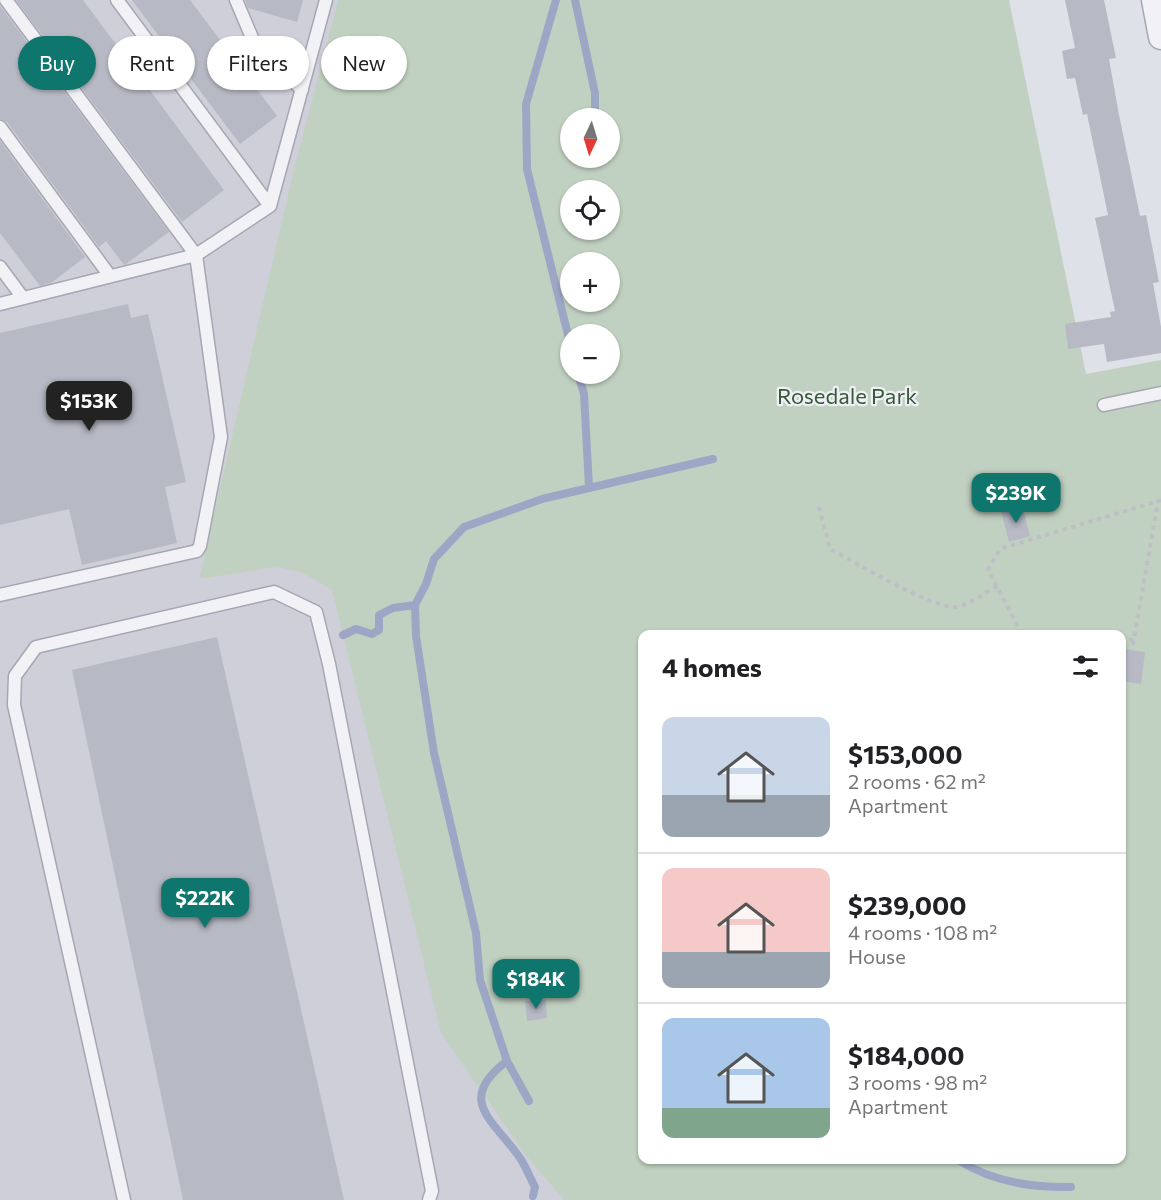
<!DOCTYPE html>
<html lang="en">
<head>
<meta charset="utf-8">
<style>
  body { margin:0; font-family:Commissioner,sans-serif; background:#f2f2f2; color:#202124; height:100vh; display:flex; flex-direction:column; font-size:22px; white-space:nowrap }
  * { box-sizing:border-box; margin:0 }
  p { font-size:20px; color:#757577 }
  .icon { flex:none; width:33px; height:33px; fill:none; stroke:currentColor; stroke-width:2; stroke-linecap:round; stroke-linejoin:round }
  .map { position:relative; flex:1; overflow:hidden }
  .drawer { position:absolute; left:638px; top:630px; width:488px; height:534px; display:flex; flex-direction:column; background:#fff; border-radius:12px; box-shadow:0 2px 4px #0004 }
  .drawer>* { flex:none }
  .guide { position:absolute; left:18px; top:36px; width:530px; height:54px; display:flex; gap:12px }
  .needle { width:39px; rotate:184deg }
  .controls { position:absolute; left:560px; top:108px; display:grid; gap:12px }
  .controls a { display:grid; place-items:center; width:60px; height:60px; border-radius:50%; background:#fff; box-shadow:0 2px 4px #0004; font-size:30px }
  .price { position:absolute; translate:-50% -51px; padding:0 14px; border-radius:12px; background:#0f766e; color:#fff; font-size:20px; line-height:39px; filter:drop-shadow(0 2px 3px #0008) }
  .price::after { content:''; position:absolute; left:50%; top:36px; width:18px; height:14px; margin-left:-9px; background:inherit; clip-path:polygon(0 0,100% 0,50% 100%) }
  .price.on { background:#222; color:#fff }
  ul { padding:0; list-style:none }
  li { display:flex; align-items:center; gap:18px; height:150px; padding:0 24px }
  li+li { border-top:2px solid #e0e0e0 }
  li span { display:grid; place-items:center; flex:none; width:168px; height:120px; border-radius:12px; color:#555 }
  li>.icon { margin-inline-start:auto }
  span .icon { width:72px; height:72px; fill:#fffc; stroke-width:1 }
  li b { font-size:26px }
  h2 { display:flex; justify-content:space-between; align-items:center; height:72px; padding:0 24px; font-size:26px }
  .tag { padding:0 21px; border-radius:27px; background:#fff; box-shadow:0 2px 4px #0004; font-size:21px; line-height:54px }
  .tag.on { background:#0f766e; color:#fff }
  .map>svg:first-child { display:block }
</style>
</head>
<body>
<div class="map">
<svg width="1161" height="1200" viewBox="0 0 1161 1200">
  <rect width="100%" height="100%" fill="#dfe1e8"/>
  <path fill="#cecfd9" d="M0 0H348L278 557 342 576 587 1200H0Z"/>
  <path fill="#c1d1c1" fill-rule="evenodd" d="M338 0H1009L1086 374 1161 360V1200H564L524 1153 441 1033 332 590 301 572 275 567 199 579 292 178ZM570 118H609V158H570ZM570 190H609V230H570ZM570 262H609V302H570ZM570 334H609V374H570ZM642 634H1120V1160H642Z"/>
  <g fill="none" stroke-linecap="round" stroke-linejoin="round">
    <path stroke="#9ca7c6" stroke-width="8" d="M556 0 526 104 527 169 570 343
      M575 0 595 93V118
      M578 374 584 394 589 487
      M343 635 356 629 372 634 379 630V615L393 608 415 605
      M507 1061C454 1101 495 1121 520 1158 526 1167 530 1178 535 1187L533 1196
      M529 1101 507 1061 480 980 476 933 434 753 416 636 415 605 426 584 434 559 464 527 542 499 713 459
      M958 1160C991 1181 1032 1188 1071 1187"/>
  </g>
  <path fill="#b7b9c4" d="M16 0H83L224 190 182 222Z
    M132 0H190L277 116 240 144Z
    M245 0H303L297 22 248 8Z
    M1065 0H1104L1116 58 1109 59 1119 115 1140 216 1146 215 1159 282 1153 283 1161 327V353L1107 362 1104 344 1068 349 1065 324 1111 317 1110 312 1115 311 1095 218 1108 215 1087 114 1083 115 1075 78 1067 79 1062 51 1075 48Z
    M0 6 169 232 126 264 124 265 106 241 99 247 7 122 0 119Z
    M0 141 85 257 51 283 40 286 0 233Z
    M128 304 131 318 148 314 186 482 165 487 177 543 82 565 69 509 0 525V333Z
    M1022 505 1030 536 1009 542 1001 511Z
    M217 637 344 1200H183L72 670Z
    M1120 648 1145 652 1141 684 1120 681Z
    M546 1000 547 1018 527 1021 525 1001Z"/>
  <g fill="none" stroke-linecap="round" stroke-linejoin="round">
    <defs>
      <path id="lane" d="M117 0 270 206
        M236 0 253 40 302 90
        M0 127 110 276
        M0 267 23 298
        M0 304 196 255 270 206 326 0
        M1104 405 1161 393
        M0 595 197 551 200 546 221 437 196 255 6 0
        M124 1200 14 705 15 676 36 647 274 592 316 612 329 664 432 1191 429 1200"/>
      <path id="street" d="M1154 0 1161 37"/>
    </defs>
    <use href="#lane" stroke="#a5a7b2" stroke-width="15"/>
    <use href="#street" stroke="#a5a7b2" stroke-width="27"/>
    <path stroke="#bebfc6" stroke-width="4" stroke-dasharray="4.5 4.5" stroke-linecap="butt" d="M819 507 830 549C853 561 934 610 956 607 969 605 985 593 997 586
      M1022 634 988 570 1000 549 1161 500
      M1120 639 1134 640
      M1133 645 1158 501"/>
    <use href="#lane" stroke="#f2f2f6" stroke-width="12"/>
    <use href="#street" stroke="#f2f2f6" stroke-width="24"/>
  </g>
  <g text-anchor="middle" stroke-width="4.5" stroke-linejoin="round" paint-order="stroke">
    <g font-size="22" fill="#375938" stroke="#eff0f5">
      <text x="847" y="404">Rosedale Park</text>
    </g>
  </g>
</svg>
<div class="controls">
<a><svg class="needle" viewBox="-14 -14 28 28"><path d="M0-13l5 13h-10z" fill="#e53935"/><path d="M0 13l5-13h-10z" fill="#757577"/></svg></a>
<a><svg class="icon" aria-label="locate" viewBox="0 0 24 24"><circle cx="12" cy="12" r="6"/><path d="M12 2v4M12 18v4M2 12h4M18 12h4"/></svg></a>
<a>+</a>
<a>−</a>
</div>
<b class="price on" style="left:89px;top:432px">$153K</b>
<b class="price" style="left:1016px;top:524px">$239K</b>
<b class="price" style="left:205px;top:929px">$222K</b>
<b class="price" style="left:536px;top:1010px">$184K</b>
<div class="guide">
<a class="tag on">Buy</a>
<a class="tag">Rent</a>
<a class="tag">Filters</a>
<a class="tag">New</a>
</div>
<section class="drawer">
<h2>4 homes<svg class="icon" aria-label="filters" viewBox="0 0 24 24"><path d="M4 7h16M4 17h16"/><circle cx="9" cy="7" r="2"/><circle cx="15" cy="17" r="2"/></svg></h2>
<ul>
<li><span style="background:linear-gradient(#c9d6e8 65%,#9aa5b1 0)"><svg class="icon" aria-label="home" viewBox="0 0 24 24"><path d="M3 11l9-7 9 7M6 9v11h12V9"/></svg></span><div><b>$153,000</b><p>2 rooms · 62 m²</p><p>Apartment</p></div></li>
<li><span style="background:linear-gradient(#f6c9c9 70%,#9aa5b1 0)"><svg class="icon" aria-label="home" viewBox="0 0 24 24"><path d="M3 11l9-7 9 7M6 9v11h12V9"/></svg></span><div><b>$239,000</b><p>4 rooms · 108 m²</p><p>House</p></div></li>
<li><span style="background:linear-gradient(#a9c7e8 75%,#7fa58c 0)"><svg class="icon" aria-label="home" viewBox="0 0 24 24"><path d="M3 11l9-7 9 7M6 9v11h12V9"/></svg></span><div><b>$184,000</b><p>3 rooms · 98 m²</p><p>Apartment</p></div></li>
</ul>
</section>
</div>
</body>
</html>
